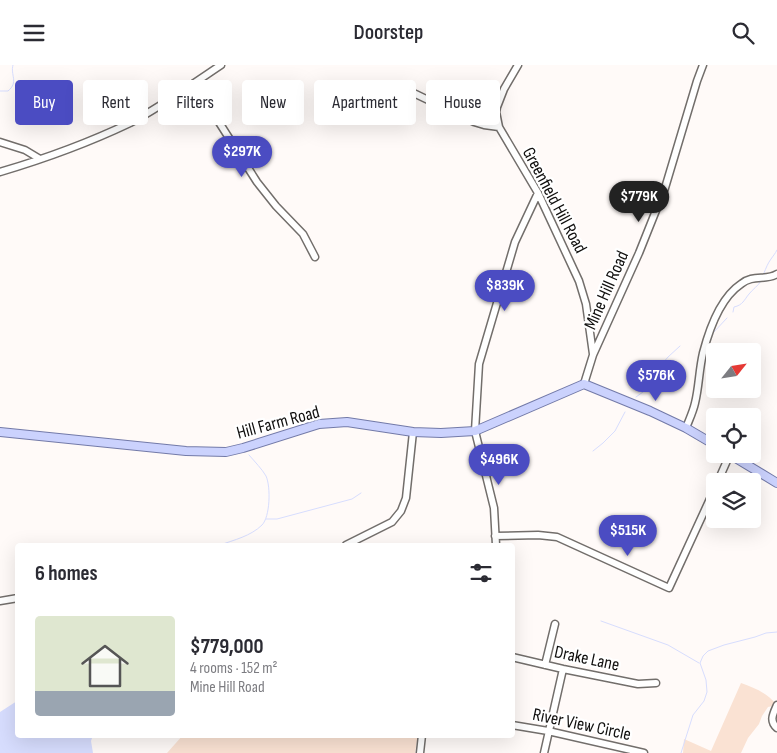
<!DOCTYPE html>
<html lang="en">
<head>
<meta charset="utf-8">
<style>
  body { margin:0; font-family:"Sofia Sans Condensed",sans-serif; background:#f7f7f7; color:#2b2b33; height:100vh; display:flex; flex-direction:column; font-size:19px; white-space:nowrap }
  * { box-sizing:border-box; margin:0 }
  p { font-size:16px; color:#7c7c81 }
  .icon { flex:none; width:28px; height:28px; fill:none; stroke:currentColor; stroke-width:2; stroke-linecap:round; stroke-linejoin:round }
  .map { position:relative; flex:1; overflow:hidden }
  .details { position:absolute; left:15px; top:478px; width:500px; height:195px; display:flex; flex-direction:column; background:#fff; border-radius:5px; box-shadow:0 5px 20px #0002 }
  .details>* { flex:none }
  .banner { position:absolute; left:15px; top:15px; width:500px; height:45px; display:flex; gap:10px }
  .needle { width:32px; rotate:60deg }
  .fabs { position:absolute; left:706px; top:278px; display:grid; gap:10px }
  .fabs a { display:grid; place-items:center; width:55px; height:55px; border-radius:5px; background:#fff; box-shadow:0 5px 20px #0002; font-size:25px }
  .price { position:absolute; translate:-50% -42px; padding:0 11px; border-radius:18px; background:#4b4cc2; color:#fff; font-size:16px; line-height:32px; filter:drop-shadow(0 1px 2px #0008) }
  .price::after { content:''; position:absolute; left:50%; top:30px; width:15px; height:11px; margin-left:-8px; background:inherit; clip-path:polygon(0 0,100% 0,50% 100%) }
  .price.current { background:#222; color:#fff }
  ul { padding:0; list-style:none }
  li { display:flex; align-items:center; gap:15px; height:125px; padding:0 20px }
  li span { display:grid; place-items:center; flex:none; width:140px; height:100px; border-radius:5px; color:#555 }
  li>.icon { margin-inline-start:auto }
  span .icon { width:60px; height:60px; fill:#fffc; stroke-width:1 }
  li b { font-size:21px }
  h2 { display:flex; justify-content:space-between; align-items:center; height:60px; padding:0 20px; font-size:21px }
  .pill { padding:0 18px; border-radius:5px; background:#fff; box-shadow:0 5px 20px #0002; font-size:18px; line-height:45px }
  .pill.current { background:#4b4cc2; color:#fff }
  header { display:flex; justify-content:space-between; align-items:center; height:65px; padding:0 20px; background:#fff; font-size:22px; font-weight:600 }
  .map>svg:first-child { display:block }
</style>
</head>
<body>
<header><svg class="icon" aria-label="menu" viewBox="0 0 24 24"><path d="M4 6h16M4 12h16M4 18h16"/></svg>Doorstep<svg class="icon" aria-label="search" viewBox="0 0 24 24"><circle cx="10" cy="10" r="6"/><path d="M15 15l6 6"/></svg></header>
<div class="map">
<svg width="777" height="688" viewBox="0 0 777 688">
  <rect width="100%" height="100%" fill="#fffaf8"/>
  <path fill="#fae2d3" d="M741 618C755 623 767 628 777 640L768 642 762 651 759 659 748 673 741 688H683L684 674 711 686Z
    M183 670H418L415 688H167Z"/>
  <path fill="#d7ddfe" d="M17 636 18 670H93L91 676 93 688H0V647Z"/>
  <g fill="none" stroke-linecap="round" stroke-linejoin="round">
    <path stroke="#d7ddfe" stroke-width="1" d="M0 26H8C19 17 10 10 13 0
      M764 208C766 203 768 198 771 194 773 191 775 189 777 185
      M733 247 734 242C743 240 744 235 749 229 753 224 758 221 761 216
      M713 268 727 253
      M649 314 668 292 680 281
      M636 332 643 327 646 323
      M593 386 603 378 615 366 625 347
      M266 454H277L352 434 361 428
      M220 480C234 475 251 471 262 460 270 452 271 422 266 411 262 404 255 397 249 390
      M601 556 668 580 699 598
      M681 688 693 650 704 636 707 627 706 615 700 598 703 591 708 586 724 580 755 572 766 568 777 567"/>
    <defs>
      <path id="minor" d="M518 0 504 24 497 42 496 47 499 62 538 128 579 216 586 239 593 289
        M194 18 257 117 276 141 303 169 315 192
        M401 22 474 57 484 60 499 62
        M0 77 25 85 40 94
        M0 107C44 94 88 78 130 58 161 42 191 20 221 0
        M584 319 593 290 639 188 665 123 697 16 703 0
        M686 363C689 355 693 347 695 338 699 322 699 305 703 288 709 265 720 233 741 219 753 209 766 216 777 209
        M718 416 730 389
        M495 471 538 470 557 472 669 523 715 423
        M346 480 392 457 401 446 406 433 413 367
        M496 480 494 443 475 366 479 299 515 177 538 128
        M0 536 18 533
        M512 592 563 604 638 619 656 618
        M545 600 555 559
        M777 640C773 649 769 656 777 663
        M512 660 548 666 644 688
        M420 688 422 670
        M544 688 563 604"/>
      <path id="major" d="M0 367 186 386 226 387 243 383 319 359 347 357 413 367 441 368 475 366 584 319 650 346 686 363 715 380
        M729 389 777 418"/>
    </defs>
    <use href="#minor" stroke="#726e6b" stroke-width="9"/>
    <use href="#major" stroke="#737aa8" stroke-width="10"/>
    <use href="#minor" stroke="#fff" stroke-width="6"/>
    <use href="#major" stroke="#cbd2fd" stroke-width="8"/>
  </g>
  <g text-anchor="middle" stroke-width="4.5" stroke-linejoin="round" paint-order="stroke">
    <g font-size="18" fill="#0f0e0d" stroke="#fff">
      <text transform="translate(555 135) rotate(62)" y="6">Greenfield Hill Road</text>
      <text transform="translate(606 225) rotate(-66)" y="6">Mine Hill Road</text>
      <text transform="translate(278 357) rotate(-15)" y="6">Hill Farm Road</text>
      <text transform="translate(587 593) rotate(12)" y="6">Drake Lane</text>
      <text transform="translate(582 659) rotate(12)" y="6">River View Circle</text>
    </g>
  </g>
</svg>
<div class="fabs">
<a><svg class="needle" viewBox="-14 -14 28 28"><path d="M0-13l5 13h-10z" fill="#e53935"/><path d="M0 13l5-13h-10z" fill="#7c7c81"/></svg></a>
<a><svg class="icon" aria-label="locate" viewBox="0 0 24 24"><circle cx="12" cy="12" r="6"/><path d="M12 2v4M12 18v4M2 12h4M18 12h4"/></svg></a>
<a><svg class="icon" aria-label="layers" viewBox="0 0 24 24"><path d="M12 4l9 5-9 5-9-5zM3 14l9 5 9-5"/></svg></a>
</div>
<b class="price" style="left:242px;top:113px">$297K</b>
<b class="price current" style="left:639px;top:158px">$779K</b>
<b class="price" style="left:505px;top:247px">$839K</b>
<b class="price" style="left:656px;top:337px">$576K</b>
<b class="price" style="left:499px;top:421px">$496K</b>
<b class="price" style="left:628px;top:492px">$515K</b>
<div class="banner">
<a class="pill current">Buy</a>
<a class="pill">Rent</a>
<a class="pill">Filters</a>
<a class="pill">New</a>
<a class="pill">Apartment</a>
<a class="pill">House</a>
</div>
<section class="details">
<h2>6 homes<svg class="icon" aria-label="filters" viewBox="0 0 24 24"><path d="M4 7h16M4 17h16"/><circle cx="9" cy="7" r="2"/><circle cx="15" cy="17" r="2"/></svg></h2>
<ul>
<li><span style="background:linear-gradient(#dfe7d0 75%,#9aa5b1 0)"><svg class="icon" aria-label="home" viewBox="0 0 24 24"><path d="M3 11l9-7 9 7M6 9v11h12V9"/></svg></span><div><b>$779,000</b><p>4 rooms · 152 m²</p><p>Mine Hill Road</p></div></li>
</ul>
</section>
</div>
</body>
</html>
